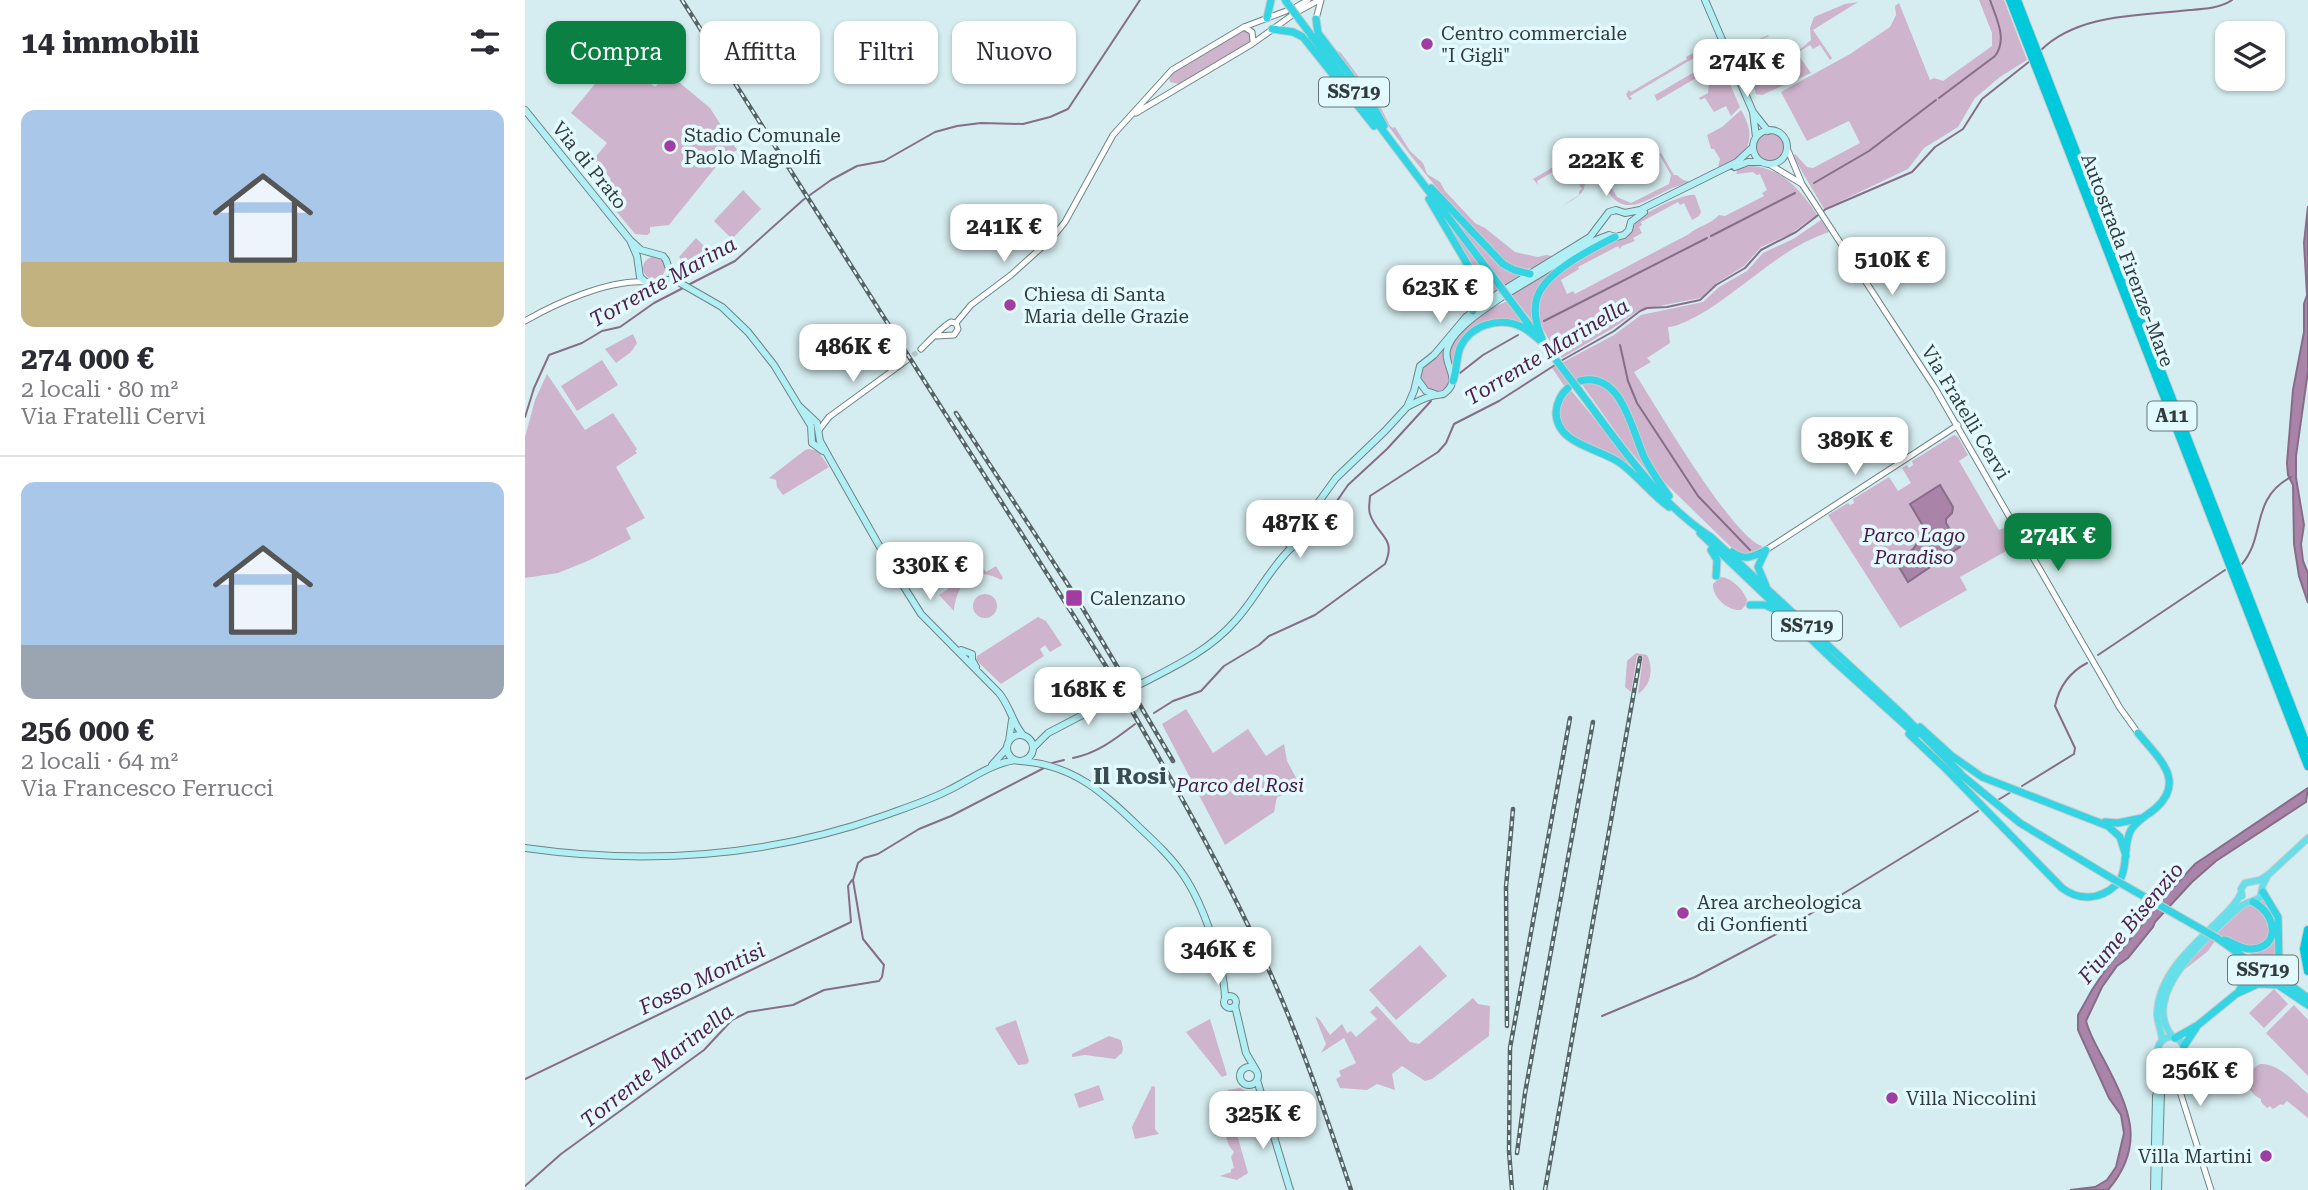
<!DOCTYPE html>
<html lang="it">
<head>
<meta charset="utf-8">
<style>
  body { margin:0; font-family:"Roboto Serif",serif; background:#f2f2f3; color:#2b2b33; height:100vh; display:flex; flex-direction:column; font-size:26px; white-space:nowrap }
  * { box-sizing:border-box; margin:0 }
  p { font-size:23px; color:#7c7c81 }
  .icon { flex:none; width:38px; height:38px; fill:none; stroke:currentColor; stroke-width:2; stroke-linecap:round; stroke-linejoin:round }
  .map { position:relative; flex:1; overflow:hidden }
  .sheet { display:flex; flex-direction:column; background:#fff; width:525px }
  .sheet>* { flex:none }
  .hud { position:absolute; left:21px; top:21px; width:665px; height:63px; display:flex; gap:14px }
  .buttons { position:absolute; left:1690px; top:21px; display:grid; gap:14px }
  .buttons a { display:grid; place-items:center; width:70px; height:70px; border-radius:14px; background:#fff; box-shadow:0 2px 5px #0004; font-size:35px }
  .price { position:absolute; translate:-50% -60px; padding:0 16px; border-radius:14px; background:#fff; color:#222; font-size:23px; line-height:46px; filter:drop-shadow(0 2px 4px #0008) }
  .price::after { content:''; position:absolute; left:50%; top:42px; width:21px; height:16px; margin-left:-10px; background:inherit; clip-path:polygon(0 0,100% 0,50% 100%) }
  .price.current { background:#0b8043; color:#fff }
  ul { padding:0; list-style:none }
  li { display:grid; align-content:center; gap:14px; height:371px; padding:0 21px }
  li+li { border-top:2px solid #e1e1e2 }
  li span { display:grid; place-items:center; height:217px; border-radius:14px; color:#555 }
  li>.icon { margin-inline-start:auto }
  span .icon { width:126px; height:126px; fill:#fffc; stroke-width:1 }
  li b { font-size:30px }
  h2 { display:flex; justify-content:space-between; align-items:center; height:84px; padding:0 21px; font-size:30px }
  .tag { padding:0 24px; border-radius:14px; background:#fff; box-shadow:0 2px 5px #0004; font-size:24px; line-height:63px }
  .tag.current { background:#0b8043; color:#fff }
  main { display:flex; flex:1; min-height:0 }
  .map>svg:first-child { display:block }
</style>
</head>
<body>
<main>
<section class="sheet">
<h2>14 immobili<svg class="icon" aria-label="filters" viewBox="0 0 24 24"><path d="M4 7h16M4 17h16"/><circle cx="9" cy="7" r="2"/><circle cx="15" cy="17" r="2"/></svg></h2>
<ul>
<li><span style="background:linear-gradient(#a9c7e8 70%,#c2b280 0)"><svg class="icon" aria-label="home" viewBox="0 0 24 24"><path d="M3 11l9-7 9 7M6 9v11h12V9"/></svg></span><div><b>274 000 €</b><p>2 locali · 80 m²</p><p>Via Fratelli Cervi</p></div></li>
<li><span style="background:linear-gradient(#a9c7e8 75%,#9aa5b1 0)"><svg class="icon" aria-label="home" viewBox="0 0 24 24"><path d="M3 11l9-7 9 7M6 9v11h12V9"/></svg></span><div><b>256 000 €</b><p>2 locali · 64 m²</p><p>Via Francesco Ferrucci</p></div></li>
</ul>
</section>
<div class="map">
<svg width="1783" height="1190" viewBox="0 0 1783 1190">
  <rect width="100%" height="100%" fill="#d5edf0"/>
  <path fill="#cfb4cd" d="M1454 0H1479L1502 60 1475 77 1450 98 1433 127 1399 148 1383 169 1299 209 1268 156 1270 154 1282 167 1288 168 1335 143 1324 121 1282 141 1256 92 1325 54 1365 27 1371 15 1370 6 1374 3 1405 80 1409 78 1418 81 1467 46V33Z
    M1333 2 1288 30 1307 58 1305 60 1295 45 1288 49 1285 45 1272 53 1286 73 1237 95 1231 94 1226 77 1216 53 1218 47 1243 35 1244 36 1219 47 1217 51 1227 75 1233 78 1269 62 1268 59 1272 57V52L1286 40 1285 28 1289 17 1320 4Z
    M722 30 725 32 727 39 725 43 654 84 645 82 644 75 717 31Z
    M1186 43 1194 59 1191 67 1180 73 1175 65 1178 67 1185 61 1179 52 1105 96 1107 99 1104 100 1101 94 1104 90 1106 92 1162 59 1161 57Z
    M808 48 816 53 854 104 865 126 868 128 870 127 885 151 898 163 902 174 915 182 920 191 950 223 960 228 990 252 1013 257 1021 255 1028 256C1015 266 1000 274 984 266 974 261 959 240 950 231 896 173 853 113 808 48Z
    M93 56 130 87 143 73 185 108 212 150 198 158 144 225 125 227V233L122 235 110 234 73 189 86 179 69 159 82 143 46 113Z
    M1170 67 1176 75 1132 101 1128 92 1130 95 1171 71Z
    M1193 74 1202 77 1215 107 1206 116 1201 106 1189 112 1180 98 1175 100 1174 98 1183 93 1184 79Z
    M1216 110C1233 138 1224 158 1193 167L1195 159 1189 149H1186L1182 135 1197 127Z
    M1231 148a14 14 0 1 1 28 0a14 14 0 1 1-28 0Z
    M1136 153 1149 175H1152L1158 180 1166 182C1159 184 1152 186 1145 189 1123 199 1099 219 1082 190L1084 183 1092 197 1106 203 1144 184 1146 175 1134 154Z
    M1045 163C1051 166 1053 169 1057 175 1067 193 1047 200 1034 208L1054 195V191L1057 189 1044 167 1040 169 1038 166 1012 181 1013 185 1008 179 1030 166Z
    M1225 166C1256 167 1276 190 1292 215L1265 234 1236 247 1219 266 1192 283 1175 298 1114 310 1088 328 1037 358C1002 312 1003 293 1053 261 1063 255 1075 245 1086 242 1092 240 1096 241 1102 238 1107 232 1108 224 1114 219 1122 211 1160 193 1170 195L1176 212 1174 216 1167 220 1159 203 1155 205 1153 202 1116 222 1117 225 1114 227 1117 233 1108 238 1110 241 1097 246 1095 249 1093 246 1053 267 1054 269 1036 280 1042 294 1048 291 1050 294 1164 234C1173 226 1185 225 1194 215L1200 216 1239 196 1237 193 1242 190 1235 174 1232 175 1228 172 1211 174 1213 169Z
    M218 190 236 209 207 239 189 221Z
    M917 203 976 266 996 276 981 287Z
    M918 217 973 290 954 303 955 296Z
    M1296 220 1304 232C1255 248 1218 290 1174 315 1164 320 1154 326 1143 327L1145 343 1122 358 1126 362 1109 372C1130 404 1207 537 1237 546V549L1224 556 1211 552 1132 475 1122 458 1093 392C1078 375 1058 373 1040 387L1027 368 1089 335 1116 315 1178 302 1194 287 1222 271 1238 253 1268 239Z
    M171 238 181 248 164 267 154 257Z
    M118 268a11 11 0 1 1 22 0a11 11 0 1 1-22 0Z
    M1039 262 1021 278 1007 321 987 295Z
    M982 301 999 324 988 321 943 333 926 366C918 344 943 323 961 311 967 307 975 305 982 301Z
    M108 334 112 343 106 352 91 363 80 349Z
    M922 343 925 383C917 393 910 392 900 387L895 374C902 362 914 355 922 343Z
    M77 360 93 385 52 411 36 386Z
    M22 374 60 430 88 413 112 449 110 451 112 453 91 467 120 518 101 528 106 539 65 560 33 573 0 578V437L10 400Z
    M1069 382 1086 391 1096 409 1119 462 1130 481 1098 442 1056 383Z
    M1045 389 1127 489C1119 482 1111 472 1102 467 1082 455 1022 435 1035 403 1037 398 1042 393 1045 389Z
    M1429 435 1433 437 1443 455 1434 461 1474 530 1481 527 1492 545 1435 577 1442 590 1375 628 1303 515 1323 503 1325 505 1329 503 1328 499 1364 477 1373 491 1386 483 1377 468 1382 465 1384 468 1388 465 1387 461Z
    M284 449 293 451 304 467 258 495 252 487 251 480 244 478 280 450Z
    M446 553 461 572 471 566 478 578 476 580C450 564 431 583 429 611L414 595 423 589 410 570 424 566Z
    M1195 577C1206 577 1219 590 1222 600L1221 605 1216 610C1203 611 1187 597 1188 584Z
    M448 606a12 12 0 1 1 24 0a12 12 0 1 1-24 0Z
    M513 617 521 621 537 645 525 652 520 645 515 649 519 656 476 684 451 660 452 656Z
    M1111 653 1122 655C1129 668 1126 686 1113 694L1118 657 1112 656 1106 692 1100 687 1102 661Z
    M661 709 688 753 723 729 741 756 759 744 762 761 776 787V790L752 797 749 812 700 845 637 724Z
    M1739 897 1751 918 1753 964 1756 974 1754 976 1725 954 1749 933 1735 904Z
    M1725 905H1730L1744 918C1744 923 1745 930 1744 935 1739 946 1724 949 1714 944 1707 941 1702 937 1694 935L1683 951 1659 970 1663 961 1717 906Z
    M895 945 922 976 871 1020 844 990Z
    M1749 989 1763 1004 1739 1028 1724 1013Z
    M948 998 953 1004 965 1006 964 1036 907 1079 900 1081 877 1066 867 1074 870 1090 852 1084 842 1090 815 1088 811 1079 816 1076 814 1071 831 1063 819 1038 796 1053 801 1044 790 1016 795 1020 805 1035 817 1024 822 1033 826 1031 831 1037 852 1019 845 1012 852 1006 885 1042 894 1044Z
    M1769 1005 1783 1020V1076L1741 1033Z
    M685 1019 702 1075 697 1077 661 1032Z
    M491 1020 504 1061 502 1064 493 1065 470 1028Z
    M584 1036 596 1040 598 1048 597 1053 590 1059 560 1055 547 1057V1054Z
    M1735 1064C1754 1063 1769 1082 1783 1094V1118L1762 1101 1758 1105 1756 1104 1748 1109 1745 1106 1742 1108 1736 1102V1099C1719 1091 1718 1073 1735 1064Z
    M574 1085 579 1100 554 1108 549 1094Z
    M627 1086 630 1087V1129L634 1134 610 1139 607 1127Z
    M715 1088 729 1095 737 1119 711 1131 723 1173 712 1180 695 1176 706 1172V1169L709 1168 706 1157 709 1152 704 1146 697 1124 694 1125 696 1132 694 1135 690 1136 689 1123 709 1117 713 1123 708 1105H706L703 1090Z"/>
  <path fill="#aa83a8" stroke="#866d88" stroke-width="2" d="M1783 206V371L1771 456V478L1779 525 1776 544 1778 561 1783 573V603L1774 576 1769 544 1768 485 1763 475 1762 463 1768 390 1779 332V304L1782 295 1779 243Z
    M1415 485 1428 507 1427 513 1421 519V523L1435 547 1383 582 1371 562 1388 549 1401 531 1385 504Z
    M1783 788 1781 802 1691 861 1667 882 1630 922 1628 927 1603 958 1592 966 1577 987 1561 1021C1565 1036 1572 1047 1579 1060 1604 1108 1622 1144 1583 1190H1545L1570 1187 1582 1180 1591 1167 1599 1133 1596 1115 1584 1098 1553 1030V1015L1567 990 1583 966 1637 900 1670 864Z"/>
  <g fill="none" stroke-linecap="round" stroke-linejoin="round">
    <path stroke="#866d88" stroke-width="2" d="M1516 50C1554 13 1615 16 1665 10 1679 9 1696 8 1707 0
      M1414 98 1470 56C1483 39 1471 18 1465 0
      M1289 183 1344 151 1411 100
      M1186 236 1270 193
      M165 284 210 261 278 200 306 180 332 166 359 161 410 132 432 126 456 123 498 124 525 117 543 109 615 0
      M1019 321 1182 238
      M1095 345 1103 381 1112 403 1173 496 1225 550
      M1034 362 1089 331 1115 311 1122 308 1142 307 1175 300 1191 285 1220 268 1236 250 1271 232 1301 209 1387 172 1410 147 1438 129 1457 99 1505 61
      M935 373 958 355 993 335
      M0 417 9 388 24 355 57 343 77 331 95 327 129 303 160 287
      M787 537 823 485 862 449 906 401
      M1717 564C1741 536 1725 499 1766 477
      M1573 655 1700 570
      M629 713 648 701 676 691 699 666 734 645 744 636 790 615 860 564C872 537 852 536 845 514 843 509 845 501 845 496L913 452 921 443 929 424 974 401 1030 365
      M548 758C573 753 590 739 610 724
      M527 763 539 760
      M1497 786 1549 754 1550 748 1530 706C1534 687 1545 672 1562 663
      M1473 800 1486 792
      M1077 1016 1170 977 1259 930 1453 811
      M0 1079 326 922 323 886 327 880
      M0 1186 36 1154 179 1050 207 1020 223 1012 268 1005 299 990 354 981 357 977 359 965 338 939 328 880 333 863 339 858 353 854 394 829 426 816 519 768"/>
    <path stroke="#b4c9cc" stroke-width="5" stroke-dasharray="5 2.5" stroke-linecap="butt" d="M382 360 396 349"/>
    <path stroke="#b4c9cc" stroke-width="6" stroke-dasharray="6 3" stroke-linecap="butt" d="M590 698 610 687"/>
    <defs>
      <path id="tertiary" d="M771 7 783 0
        M774 11 794 0
        M791 19 796 0
        M719 27 727 32 728 41
        M611 113 727 44 766 16
        M1262 148 1277 184 1410 388 1595 708 1613 733
        M1244 164 1277 184
        M0 321C31 303 85 279 121 282
        M412 336 429 335 433 329 431 323
        M396 349C403 342 418 326 426 322L431 323 446 305 486 275 527 238 540 222 588 135 647 70 719 27 761 11
        M294 430 304 417 382 360
        M1241 550 1433 425
        M1646 1063 1686 1190"/>
      <path id="secondary" d="M1180 0 1228 112
        M0 110 105 240 116 250 138 256 141 260 144 269 154 282
        M1228 147a17 17 0 1 1 34 0a17 17 0 1 1-34 0Z
        M1231 137 1228 112 1243 131
        M1210 167 1223 162H1236
        M105 240 112 256 115 277 121 282 130 284 138 280H150L197 307 223 332 249 365 286 426 287 443 298 451
        M982 288 1065 237 1084 212 1091 210 1100 213 1115 210 1212 162 1228 147
        M985 292 1071 240 1084 235 1091 237 1099 235 1104 230 1106 222 1119 212
        M893 380 901 391 910 394
        M274 406 292 423 295 441 305 459 364 563 396 614 474 693C485 706 487 722 498 735
        M882 407C892 402 901 396 912 395 918 394 918 395 922 391 936 378 918 364 922 350 926 330 961 308 977 297
        M770 527 782 518 811 478 860 431 882 407 889 391 895 366 909 355 941 317 974 293
        M779 534 773 528H766L761 532 759 540 767 547 775 545 779 540 782 520
        M436 650 447 654V660L451 667
        M610 687C646 668 683 652 710 621 731 598 744 569 767 547
        M482 748a13 13 0 1 1 26 0a13 13 0 1 1-26 0Z
        M484 741 487 720
        M509 747 523 733 590 698
        M496 761C549 765 579 793 615 828 631 843 647 858 659 876 678 904 699 964 700 998
        M467 765 482 748
        M0 848C120 865 243 857 358 816 380 808 402 801 422 791 445 780 465 764 490 760
        M699 1002a6 6 0 1 1 12 0a6 6 0 1 1-12 0Z
        M710 1006 721 1053 731 1070
        M715 1076a9 9 0 1 1 18 0a9 9 0 1 1-18 0Z
        M732 1080 765 1190
        M1629 1190 1631 1096 1638 1070 1636 1058
        M1633 1190 1636 1093 1645 1063"/>
      <path id="primary" d="M1717 896 1716 889 1720 883 1735 880 1743 875 1783 838
        M1725 902 1735 898 1738 885 1743 875
        M1648 1037C1611 995 1688 932 1716 906L1724 902
        M1633 1050a13 13 0 1 1 26 0a13 13 0 1 1-26 0Z
        M1637 1041C1637 1031 1632 1023 1632 1014 1633 975 1667 947 1692 922 1701 913 1711 905 1716 893"/>
      <path id="trunk" d="M742 18 746 0
        M791 19 793 33 847 104 859 126
        M747 29 768 32 778 37 849 126
        M786 35 975 286
        M906 188 978 264 989 270 1005 274
        M904 199 951 279 953 296 948 311
        M986 301 1010 333
        M1019 344C1014 331 1008 317 1011 302 1015 274 1066 249 1090 237
        M928 381C932 370 931 359 935 348 945 325 975 316 997 327 1005 331 1012 338 1019 344
        M1055 381C1097 370 1107 432 1120 459 1127 472 1135 484 1144 496
        M1043 388C1036 394 1032 403 1031 412 1031 445 1075 448 1095 463 1113 476 1126 494 1144 507
        M1053 389C1091 439 1132 503 1186 537L1378 715 1436 774
        M1175 533 1309 661 1391 735
        M1186 550 1192 560 1191 576
        M1207 552C1219 561 1228 557 1241 550
        M1240 552 1233 567 1241 586
        M1225 605H1240L1251 610
        M1395 727 1427 756 1457 777 1583 826 1595 837 1601 856
        M1384 734 1421 769 1537 888C1554 901 1575 900 1591 885
        M1434 773 1495 823 1583 876
        M1580 822 1593 823 1617 818
        M1596 878C1603 863 1598 844 1606 830 1612 820 1623 815 1631 808 1662 780 1632 757 1613 733
        M1738 892 1753 917 1754 960 1764 983
        M1692 938 1757 985
        M1699 940C1708 942 1716 950 1726 949 1757 948 1751 913 1728 902
        M1711 955C1721 966 1721 979 1714 991
        M1755 977 1783 998
        M1650 1038 1673 1025 1711 994 1733 984 1753 985 1783 1005
        M1659 1046 1671 1028"/>
      <path id="motorway" d="M1485 0 1783 766
        M1492 0 1783 749
        M1783 930 1779 949 1783 971"/>
    </defs>
    <use href="#tertiary" stroke="#6e8487" stroke-width="7"/>
    <use href="#secondary" stroke="#6e8487" stroke-width="8"/>
    <use href="#primary" stroke="#cacccd" stroke-width="8"/>
    <use href="#trunk" stroke="#cacccd" stroke-width="9"/>
    <use href="#motorway" stroke="#cacccd" stroke-width="10"/>
    <use href="#tertiary" stroke="#fff" stroke-width="5"/>
    <use href="#secondary" stroke="#b2eff4" stroke-width="6"/>
    <use href="#primary" stroke="#66dfea" stroke-width="6"/>
    <use href="#trunk" stroke="#33d4e3" stroke-width="7"/>
    <use href="#motorway" stroke="#00c9dc" stroke-width="8"/>
    <defs>
      <path id="rail" d="M157 0 582 668C642 771 703 876 751 986 780 1053 803 1121 826 1190
        M431 413 551 597 648 761
        M982 1026 981 887 988 809
        M992 1153 1000 1093 1068 722
        M987 1190 984 1151 985 1048 1045 718
        M1020 1190 1115 658"/>
    </defs>
    <use href="#rail" stroke="#576365" stroke-width="4.5"/>
    <use href="#rail" stroke="#e2fafe" stroke-width="2" stroke-dasharray="5" stroke-linecap="butt"/>
    <defs>
      <path id="trunk-bridge" d="M760 0 786 35
        M975 286 986 301
        M1019 344 1053 389
        M1583 876 1692 938"/>
    </defs>
    <use href="#trunk-bridge" stroke="#cacccd" stroke-width="9" stroke-linecap="butt"/>
    <use href="#trunk-bridge" stroke="#33d4e3" stroke-width="7"/>
  </g>
  <g fill="#a13ca1" stroke="#e2fafe" stroke-width="2.5">
    <circle cx="902" cy="44" r="7"/>
    <circle cx="145" cy="146" r="7"/>
    <circle cx="485" cy="305" r="7"/>
    <rect x="540" y="589" width="18" height="18" rx="3.5"/>
    <circle cx="1158" cy="913" r="7"/>
    <circle cx="1367" cy="1098" r="7"/>
    <circle cx="1741" cy="1156" r="7"/>
  </g>
  <g text-anchor="middle" stroke-width="7" stroke-linejoin="round" paint-order="stroke">
    <g fill="#e2fafe" stroke="#677477" stroke-width="2">
      <rect x="794" y="77.5" width="70" height="29" rx="5"/>
      <rect x="1622.5" y="401.5" width="49" height="29" rx="5"/>
      <rect x="1247" y="611.5" width="70" height="29" rx="5"/>
      <rect x="1703" y="955.5" width="70" height="29" rx="5"/>
    </g>
    <g font-size="18" font-weight="bold" fill="#323b3d">
      <text x="829" y="98">SS719</text>
      <text x="1647" y="422">A11</text>
      <text x="1282" y="632">SS719</text>
      <text x="1738" y="976">SS719</text>
    </g>
    <g font-size="19" fill="#323b3d" stroke="#e2fafe" text-anchor="start">
      <text x="916" y="40">Centro commerciale<tspan x="916" dy="22">"I Gigli"</tspan></text>
      <text x="159" y="142">Stadio Comunale<tspan x="159" dy="22">Paolo Magnolfi</tspan></text>
      <text x="499" y="301">Chiesa di Santa<tspan x="499" dy="22">Maria delle Grazie</tspan></text>
      <text x="565" y="605">Calenzano</text>
      <text x="1172" y="909">Area archeologica<tspan x="1172" dy="22">di Gonfienti</tspan></text>
      <text x="1381" y="1105">Villa Niccolini</text>
      <text x="1727" y="1163" text-anchor="end">Villa Martini</text>
    </g>
    <g font-size="19" fill="#323b3d" stroke="#e2fafe">
      <text transform="translate(65 165) rotate(51)" y="7">Via di Prato</text>
      <text transform="translate(1603 260) rotate(69)" y="7">Autostrada Firenze-Mare</text>
      <text transform="translate(1441 412) rotate(59)" y="7">Via Fratelli Cervi</text>
    </g>
    <g font-size="19" font-style="italic" fill="#481748" stroke="#e2fafe">
      <text x="1389" y="542">Parco Lago<tspan x="1389" dy="22">Paradiso</tspan></text>
      <text x="715" y="792">Parco del Rosi</text>
    </g>
    <g font-size="21" font-style="italic" fill="#4f1e4f" stroke="#e2fafe">
      <text transform="translate(138 282) rotate(-29)" y="7">Torrente Marina</text>
      <text transform="translate(1022 352) rotate(-31)" y="7">Torrente Marinella</text>
      <text transform="translate(1606 923) rotate(-50)" y="7">Fiume Bisenzio</text>
      <text transform="translate(177 979) rotate(-26)" y="7">Fosso Montisi</text>
      <text transform="translate(132 1066) rotate(-38)" y="7">Torrente Marinella</text>
    </g>
    <g font-size="23" font-weight="bold" fill="#394d50" stroke="#e2fafe">
      <text x="605" y="784">Il Rosi</text>
    </g>
  </g>
</svg>
<div class="buttons">
<a><svg class="icon" aria-label="layers" viewBox="0 0 24 24"><path d="M12 4l9 5-9 5-9-5zM3 14l9 5 9-5"/></svg></a>
</div>
<b class="price" style="left:1222px;top:99px">274K €</b>
<b class="price" style="left:1081px;top:198px">222K €</b>
<b class="price" style="left:479px;top:264px">241K €</b>
<b class="price" style="left:1367px;top:297px">510K €</b>
<b class="price" style="left:915px;top:325px">623K €</b>
<b class="price" style="left:328px;top:384px">486K €</b>
<b class="price" style="left:1330px;top:477px">389K €</b>
<b class="price" style="left:775px;top:560px">487K €</b>
<b class="price current" style="left:1533px;top:573px">274K €</b>
<b class="price" style="left:405px;top:602px">330K €</b>
<b class="price" style="left:563px;top:727px">168K €</b>
<b class="price" style="left:693px;top:987px">346K €</b>
<b class="price" style="left:1675px;top:1108px">256K €</b>
<b class="price" style="left:738px;top:1151px">325K €</b>
<div class="hud">
<a class="tag current">Compra</a>
<a class="tag">Affitta</a>
<a class="tag">Filtri</a>
<a class="tag">Nuovo</a>
</div>
</div>
</main>
</body>
</html>
